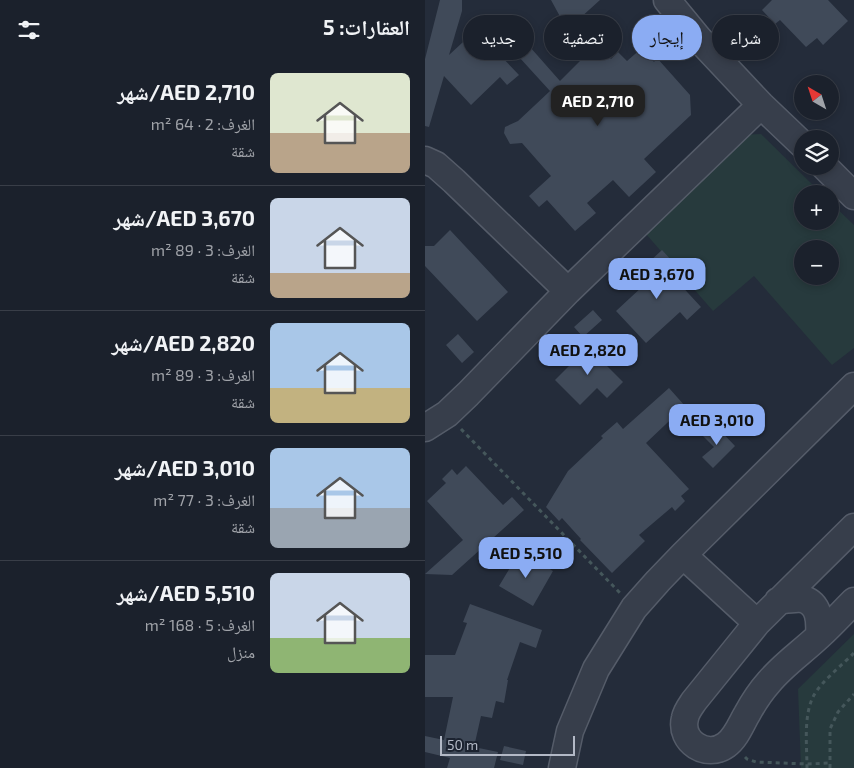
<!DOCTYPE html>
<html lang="ar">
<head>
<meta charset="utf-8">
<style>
  body { margin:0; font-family:"Exo 2","Noto Naskh Arabic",sans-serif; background:#282e38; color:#f1f3f6; direction:rtl; height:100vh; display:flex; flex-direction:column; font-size:19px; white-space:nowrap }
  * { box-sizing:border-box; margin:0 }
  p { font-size:16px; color:#a0a3a9 }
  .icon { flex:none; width:28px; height:28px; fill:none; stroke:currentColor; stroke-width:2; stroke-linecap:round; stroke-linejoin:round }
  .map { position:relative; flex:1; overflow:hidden; direction:ltr }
  .details { display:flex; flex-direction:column; background:#1b212c; width:425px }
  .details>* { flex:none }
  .banner { position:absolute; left:15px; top:15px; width:339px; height:45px; direction:rtl; display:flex; gap:10px }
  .needle { width:32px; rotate:321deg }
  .buttons { position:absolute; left:369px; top:75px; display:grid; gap:10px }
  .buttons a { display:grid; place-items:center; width:45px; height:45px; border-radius:50%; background:#1b212c; box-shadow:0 2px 8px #0003,0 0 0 1px #393e48; font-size:25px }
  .scale { position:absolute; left:15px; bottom:12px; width:135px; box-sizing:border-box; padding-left:5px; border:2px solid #b3b9c6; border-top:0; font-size:14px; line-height:18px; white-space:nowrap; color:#b3b9c6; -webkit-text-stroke:4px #1c2330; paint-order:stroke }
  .price { position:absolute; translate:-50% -42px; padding:0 11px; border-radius:10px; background:#8bacf3; color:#111; font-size:16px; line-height:32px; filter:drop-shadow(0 1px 2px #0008) }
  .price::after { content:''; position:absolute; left:50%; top:30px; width:15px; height:11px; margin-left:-8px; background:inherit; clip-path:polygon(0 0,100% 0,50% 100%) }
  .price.selected { background:#222; color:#fff }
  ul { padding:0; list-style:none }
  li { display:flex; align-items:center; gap:15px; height:125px; padding:0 15px }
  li+li { border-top:1px solid #393e48 }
  li span { display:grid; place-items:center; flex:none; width:140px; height:100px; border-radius:8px; color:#555 }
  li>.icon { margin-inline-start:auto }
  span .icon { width:60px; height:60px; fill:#fffc; stroke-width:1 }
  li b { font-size:21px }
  h2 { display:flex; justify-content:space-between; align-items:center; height:60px; padding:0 15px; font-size:21px }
  .chip { padding:0 18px; border-radius:22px; background:#1b212c; box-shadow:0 2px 8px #0003,0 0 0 1px #393e48; font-size:18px; line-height:45px }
  .chip.selected { background:#8bacf3; color:#111 }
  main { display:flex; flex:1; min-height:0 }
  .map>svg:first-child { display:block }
</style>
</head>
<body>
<main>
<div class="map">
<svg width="429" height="768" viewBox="0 0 429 768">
  <rect width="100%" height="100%" fill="#242c3a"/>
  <path fill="#273a3d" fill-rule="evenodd" d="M336 134 397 194H378V221H405V202L429 225V348L407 365 329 276 288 311 221 234 316 135ZM378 249H405V276H378Z
    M429 634V768H376L373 689Z"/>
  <path fill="#404a59" d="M15 0H37V11L24 55 51 30 94 75 82 85 75 77 46 105 19 76 4 127 0 126V59Z
    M126 0H175L144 28 138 22Z
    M347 0H403L423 21 398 45 392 38 381 47 355 20 350 24 337 10Z
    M172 44 186 59 193 52 202 61 217 48 229 62 232 58 265 95 266 115 219 159 231 172 204 197 188 180 162 203 171 213 150 231 122 200 114 207 104 196 126 176 97 143 85 144 79 133 80 127 93 121 125 91 94 57 105 47 135 81Z
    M25 230 83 292 52 321 0 266V246H9Z
    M237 250 247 261 240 268 276 307 262 320 255 312 221 343 191 311 219 285 210 275Z
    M168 310 177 320 158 337 149 327Z
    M33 334 49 352 37 363 21 345Z
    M156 340 198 382 182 398 172 388 155 405 130 380 153 357 146 350Z
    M244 388 260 406 221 443 264 489 256 496 260 501 250 511 247 507 214 535 220 541 187 573 155 540 156 539 137 518 134 521 121 507 143 471 178 438 176 436 192 422 198 429Z
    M290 425 310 446 288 468 277 457 289 447 278 436Z
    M41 466 78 505 87 497 99 510 27 575 0 574 38 540 2 501 21 483 17 479 27 469 32 475Z
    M95 551 128 571 108 606 74 586Z
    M45 604 117 630 111 648 95 642 82 680H83L79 703 71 701 67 718 56 716 49 747 73 752 69 768H22L25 758 0 752V736L19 740 28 697H0V655H30L42 623 38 622Z
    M79 746 101 751 98 765 75 760Z"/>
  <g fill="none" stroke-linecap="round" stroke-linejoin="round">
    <defs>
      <path id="minor" d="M242 0 274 39 336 105 378 145
        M0 160 11 165 29 181 143 291
        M399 166 429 196
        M0 428 22 414 43 394 143 291 336 105
        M429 527 332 623 269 701C265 707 261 712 260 718 254 742 282 759 301 745 311 738 316 724 322 714 328 703 335 692 344 682 358 665 377 652 394 636 406 625 417 613 429 601
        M258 555 332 623
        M353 601C360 600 370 598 378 599 395 604 395 622 394 636
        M137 768 145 731 171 669 209 608 233 581 258 555 429 386"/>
    </defs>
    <use href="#minor" stroke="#555c69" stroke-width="29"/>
    <path stroke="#45575b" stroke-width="3" stroke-dasharray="4 4" stroke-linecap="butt" d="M36 429 195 593
      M320 757 322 759 331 762 382 764 405 763
      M382 768C382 746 378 715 389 695 397 681 417 665 429 653
      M405 768V729L413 712 429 694"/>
    <use href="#minor" stroke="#373e4b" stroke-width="26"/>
  </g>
</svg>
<div class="buttons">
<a><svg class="needle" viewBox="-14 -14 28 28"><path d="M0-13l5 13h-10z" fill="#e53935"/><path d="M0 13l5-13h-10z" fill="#a0a3a9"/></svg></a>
<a><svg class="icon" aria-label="layers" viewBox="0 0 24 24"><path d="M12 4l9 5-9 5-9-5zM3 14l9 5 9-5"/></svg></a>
<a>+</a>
<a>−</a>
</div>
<div class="scale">50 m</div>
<b class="price selected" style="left:173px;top:127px">AED 2,710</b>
<b class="price" style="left:232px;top:300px">AED 3,670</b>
<b class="price" style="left:163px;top:376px">AED 2,820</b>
<b class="price" style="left:292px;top:446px">AED 3,010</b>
<b class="price" style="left:101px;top:579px">AED 5,510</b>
<div class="banner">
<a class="chip">شراء</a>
<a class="chip selected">إيجار</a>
<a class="chip">تصفية</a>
<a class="chip">جديد</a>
</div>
</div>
<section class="details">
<h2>العقارات: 5<svg class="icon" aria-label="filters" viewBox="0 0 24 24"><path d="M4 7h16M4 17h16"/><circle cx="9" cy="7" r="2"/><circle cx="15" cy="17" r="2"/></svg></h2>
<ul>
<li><span style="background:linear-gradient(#dfe7d0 60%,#b9a48a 0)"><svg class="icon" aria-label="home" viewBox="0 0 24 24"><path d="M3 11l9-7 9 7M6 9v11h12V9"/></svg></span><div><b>AED 2,710/شهر</b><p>الغرف: 2 · 64 m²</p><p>شقة</p></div></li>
<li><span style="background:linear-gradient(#c9d6e8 75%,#b9a48a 0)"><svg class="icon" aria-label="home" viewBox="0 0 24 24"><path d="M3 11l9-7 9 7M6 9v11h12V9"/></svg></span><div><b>AED 3,670/شهر</b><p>الغرف: 3 · 89 m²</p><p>شقة</p></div></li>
<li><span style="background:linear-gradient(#a9c7e8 65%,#c2b280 0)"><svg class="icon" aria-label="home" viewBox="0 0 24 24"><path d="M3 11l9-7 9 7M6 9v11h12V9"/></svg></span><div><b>AED 2,820/شهر</b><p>الغرف: 3 · 89 m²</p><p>شقة</p></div></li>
<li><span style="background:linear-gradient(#a9c7e8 60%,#9aa5b1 0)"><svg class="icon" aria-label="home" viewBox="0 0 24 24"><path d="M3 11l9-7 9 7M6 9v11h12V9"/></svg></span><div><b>AED 3,010/شهر</b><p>الغرف: 3 · 77 m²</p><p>شقة</p></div></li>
<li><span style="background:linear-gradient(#c9d6e8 65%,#8fb573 0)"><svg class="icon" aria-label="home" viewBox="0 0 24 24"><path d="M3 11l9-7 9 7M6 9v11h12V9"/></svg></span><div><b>AED 5,510/شهر</b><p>الغرف: 5 · 168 m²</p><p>منزل</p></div></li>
</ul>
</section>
</main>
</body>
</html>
